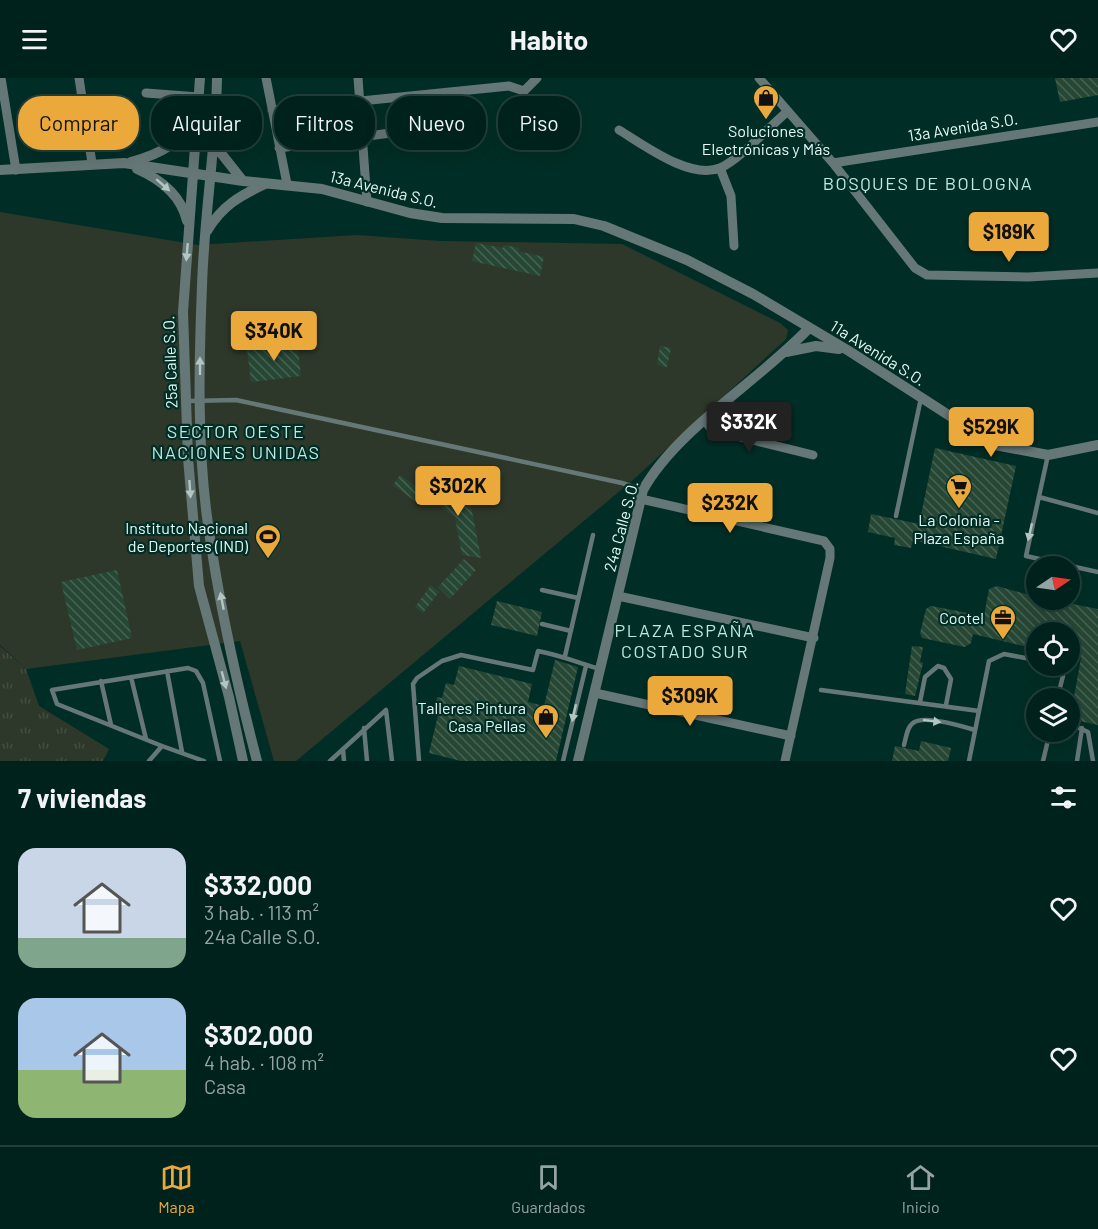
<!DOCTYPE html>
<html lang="es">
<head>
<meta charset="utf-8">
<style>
  body { margin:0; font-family:Barlow,sans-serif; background:#0e2f29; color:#f1f3f6; height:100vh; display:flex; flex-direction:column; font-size:22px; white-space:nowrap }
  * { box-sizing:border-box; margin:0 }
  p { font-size:20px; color:#95a4a3 }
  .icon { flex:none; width:33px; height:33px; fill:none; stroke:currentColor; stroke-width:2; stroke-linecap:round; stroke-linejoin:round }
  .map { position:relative; height:683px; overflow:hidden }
  .side { display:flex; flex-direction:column; background:#00221c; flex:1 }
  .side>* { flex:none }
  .banner { position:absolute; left:18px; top:18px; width:600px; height:54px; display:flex; gap:12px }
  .needle { width:39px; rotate:77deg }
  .tools { position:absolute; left:1026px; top:478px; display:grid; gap:12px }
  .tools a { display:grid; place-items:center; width:54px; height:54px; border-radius:50%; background:#00221c; box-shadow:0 6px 24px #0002,0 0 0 2px #223f3b; font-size:30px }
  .price { position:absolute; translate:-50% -51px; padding:0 14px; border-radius:6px; background:#eca93b; color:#111; font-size:20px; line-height:39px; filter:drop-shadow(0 2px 3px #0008) }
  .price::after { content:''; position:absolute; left:50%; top:36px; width:18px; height:14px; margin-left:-9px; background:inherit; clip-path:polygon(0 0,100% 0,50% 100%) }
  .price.current { background:#222; color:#fff }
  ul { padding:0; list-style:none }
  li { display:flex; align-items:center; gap:18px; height:150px; padding:0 18px }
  li span { display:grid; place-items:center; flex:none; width:168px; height:120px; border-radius:18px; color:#555 }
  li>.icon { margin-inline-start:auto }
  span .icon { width:72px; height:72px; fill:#fffc; stroke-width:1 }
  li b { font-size:26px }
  h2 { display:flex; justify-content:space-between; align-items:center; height:72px; padding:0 18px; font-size:26px }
  .tag { padding:0 21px; border-radius:24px; background:#00221c; box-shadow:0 6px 24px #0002,0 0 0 2px #223f3b; font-size:21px; line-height:54px }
  .tag.current { background:#eca93b; color:#111 }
  header { display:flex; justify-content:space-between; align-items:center; height:78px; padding:0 18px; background:#00221c; font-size:27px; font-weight:700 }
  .dock { display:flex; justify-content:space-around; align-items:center; height:84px; border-top:2px solid #223f3b; background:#00221c; font-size:16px; color:#95a4a3 }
  .dock a { display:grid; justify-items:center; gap:3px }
  .dock .current { color:#eca93b }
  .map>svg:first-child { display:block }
</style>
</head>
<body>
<header><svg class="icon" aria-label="menu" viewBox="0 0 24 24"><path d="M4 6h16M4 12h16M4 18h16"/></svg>Habito<svg class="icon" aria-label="heart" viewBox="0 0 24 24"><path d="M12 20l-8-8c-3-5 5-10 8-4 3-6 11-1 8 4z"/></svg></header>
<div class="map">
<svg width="1098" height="683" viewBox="0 0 1098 683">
  <defs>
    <pattern id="grass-tufts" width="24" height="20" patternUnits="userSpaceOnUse" patternTransform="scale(1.5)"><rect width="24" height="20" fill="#2e382a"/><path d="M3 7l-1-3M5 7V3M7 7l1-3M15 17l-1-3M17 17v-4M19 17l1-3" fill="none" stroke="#424c3f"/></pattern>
    <pattern id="building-back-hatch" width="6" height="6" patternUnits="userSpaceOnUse" patternTransform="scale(1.5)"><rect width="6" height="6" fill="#274735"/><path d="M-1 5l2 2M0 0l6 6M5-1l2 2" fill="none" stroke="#466253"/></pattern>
  </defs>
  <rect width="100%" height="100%" fill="#002e26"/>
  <path fill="url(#grass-tufts)" d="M0 568 26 591 39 628 109 671 103 683H0Z"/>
  <path fill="#2e382a" d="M0 134 198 167 357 157 440 163 622 166 780 245 788 252 786 261 633 402 296 683H274L240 563 26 591 0 567Z"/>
  <path fill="url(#building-back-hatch)" d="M1055 0H1098V17L1060 24Z
    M476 165 503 170 504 167 519 170 518 173 544 179 540 198 472 183Z
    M297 265 301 298 251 304 247 271Z
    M660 268 671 270 667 289 657 287Z
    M935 370 1016 388 996 481 913 462 911 470 894 467 895 460 868 454 871 436 919 446Z
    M400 397 422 413 415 423 393 407Z
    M436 402 471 428 481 480 462 477 455 440 424 415Z
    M464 481 476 492 450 521 438 509Z
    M117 492 132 560 77 572 61 504Z
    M431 507 439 514 423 535 415 529Z
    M997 508 1036 519V522H1053L1098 531V647L1070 641 1081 580 1070 577V555H1036V571L973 556 971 565 965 569 922 560 920 555 926 531 931 528 984 538 989 511Z
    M497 523 542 534 537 558 491 547Z
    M912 568 923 569 920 584 923 585 915 618 905 616Z
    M555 582 578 589 556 683H461L429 675 439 633 434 632 437 619 442 620 446 605 454 607 459 588 532 606 528 624 544 628Z
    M921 663 951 670 948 683H892L895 668 919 673Z"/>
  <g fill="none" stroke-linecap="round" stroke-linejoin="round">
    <path stroke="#677" stroke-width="4.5" d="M188 323 236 322 622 405 643 412
      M1048 377 1026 478 1098 494
      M1039 419 1098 435
      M896 438 921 320
      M542 512 578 520
      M542 546 571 553
      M565 578 593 457
      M167 593 182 674
      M131 599 146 661
      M101 603 111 647
      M821 612 979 633
      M1057 621 1063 598 1060 588
      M920 624 925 599 938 588 944 590 951 601 946 627
      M1070 646 1088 654 1093 683
      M364 650 367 683
      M904 667C906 660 907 649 913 645 923 636 962 648 975 652
      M162 668 57 626 52 612 188 590 196 593 203 605 220 683
      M343 671 344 683
      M149 683 162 668 204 683
      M330 683 386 632 392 683
      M419 683 413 606 417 600 442 583 461 577 533 592 538 573C560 577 579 585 600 591
      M563 683 586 588
      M969 683 989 583 1004 576 1036 582
      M1043 683 1050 654
      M1077 683 1082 650"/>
    <path stroke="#677" stroke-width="9" d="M1 0 16 92
      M79 0 92 85
      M266 0 287 106
      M358 0 367 124
      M759 0 833 85 915 190 927 197 1028 199 1098 195
      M146 15 199 19
      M272 32 509 8 524 13 537 0
      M619 52C644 67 690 102 720 90 739 82 771 47 788 33
      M279 70 420 51
      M833 85 1098 44
      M720 90 731 118 734 168
      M705 343 712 352 813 377
      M641 421 824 463 830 471V480L785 683
      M618 518 814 560
      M595 615 791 658"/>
    <path stroke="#677" stroke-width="10" d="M200 0 183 234 188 380 199 508 229 619 243 683
      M217 0C216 69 204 138 202 208 199 284 197 363 207 439 218 521 236 603 257 683
      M213 65 243 103
      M131 84C160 76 181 66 195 37
      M137 91C160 101 181 117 187 143
      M0 92 124 85 243 103 322 111 410 135 442 140 574 141 604 148 687 182 753 216 849 273 995 367 1048 377 1098 367
      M207 153C222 128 239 118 265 106
      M786 274 816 268 839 271
      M578 683 643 412C676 352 760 302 809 250"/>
  </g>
  <defs><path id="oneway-solid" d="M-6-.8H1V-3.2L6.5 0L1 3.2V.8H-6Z" transform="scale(1.5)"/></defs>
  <g fill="#b2c6c2">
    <use href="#oneway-solid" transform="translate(163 107) rotate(41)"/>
    <use href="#oneway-solid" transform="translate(187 174) rotate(95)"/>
    <use href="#oneway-solid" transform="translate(200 288) rotate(-90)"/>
    <use href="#oneway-solid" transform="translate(190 411) rotate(86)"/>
    <use href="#oneway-solid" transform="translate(1030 454) rotate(103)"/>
    <use href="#oneway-solid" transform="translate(222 523) rotate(-101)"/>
    <use href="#oneway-solid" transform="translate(224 602) rotate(75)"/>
    <use href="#oneway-solid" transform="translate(574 635) rotate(103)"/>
    <use href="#oneway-solid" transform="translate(932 643) rotate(7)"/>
  </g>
  <defs>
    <symbol id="shop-pin" viewBox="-11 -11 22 30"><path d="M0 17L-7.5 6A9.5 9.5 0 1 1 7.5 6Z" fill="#eca93b" stroke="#002e26"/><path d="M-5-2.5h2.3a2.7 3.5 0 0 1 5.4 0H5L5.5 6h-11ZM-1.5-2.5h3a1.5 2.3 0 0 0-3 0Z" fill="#111"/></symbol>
    <symbol id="supermarket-pin" viewBox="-11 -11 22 30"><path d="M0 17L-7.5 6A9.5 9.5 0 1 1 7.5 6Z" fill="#eca93b" stroke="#002e26"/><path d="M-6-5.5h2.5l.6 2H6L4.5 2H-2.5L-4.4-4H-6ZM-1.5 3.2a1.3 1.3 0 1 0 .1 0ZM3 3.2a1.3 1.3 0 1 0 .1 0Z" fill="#111"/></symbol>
    <symbol id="stadium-pin" viewBox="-11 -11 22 30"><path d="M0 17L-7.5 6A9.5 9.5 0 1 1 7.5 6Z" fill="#eca93b" stroke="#002e26"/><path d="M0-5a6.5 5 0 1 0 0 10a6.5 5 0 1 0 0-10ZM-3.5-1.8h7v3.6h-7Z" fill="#111"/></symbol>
    <symbol id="office-pin" viewBox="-11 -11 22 30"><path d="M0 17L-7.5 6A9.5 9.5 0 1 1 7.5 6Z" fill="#eca93b" stroke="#002e26"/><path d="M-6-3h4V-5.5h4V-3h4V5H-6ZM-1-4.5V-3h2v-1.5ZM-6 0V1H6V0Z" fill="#111"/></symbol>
  </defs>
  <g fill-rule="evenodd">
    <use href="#shop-pin" x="751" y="5" width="30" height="40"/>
    <use href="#supermarket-pin" x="944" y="394" width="30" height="40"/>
    <use href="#stadium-pin" x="253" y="444" width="30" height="40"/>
    <use href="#office-pin" x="988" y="525" width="30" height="40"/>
    <use href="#shop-pin" x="531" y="624" width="30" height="40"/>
  </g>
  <g text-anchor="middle" stroke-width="4.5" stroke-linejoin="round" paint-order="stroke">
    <g font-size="16" fill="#e4faf4" stroke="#002e26">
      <text transform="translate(963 49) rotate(-9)" y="6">13a Avenida S.O.</text>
      <text transform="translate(384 111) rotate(14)" y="6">13a Avenida S.O.</text>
      <text transform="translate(878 275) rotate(32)" y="6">11a Avenida S.O.</text>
      <text transform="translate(170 284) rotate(-92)" y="6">25a Calle S.O.</text>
      <text transform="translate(621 448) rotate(-75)" y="6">24a Calle S.O.</text>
    </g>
    <g font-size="16" fill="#e4faf4" stroke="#002e26" text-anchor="end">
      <text x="766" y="59" text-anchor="middle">Soluciones<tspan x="766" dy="18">Electrónicas y Más</tspan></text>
      <text x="959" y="448" text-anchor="middle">La Colonia -<tspan x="959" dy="18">Plaza España</tspan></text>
      <text x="248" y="456">Instituto Nacional<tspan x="248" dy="18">de Deportes (IND)</tspan></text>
      <text x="984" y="546">Cootel</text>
      <text x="526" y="636">Talleres Pintura<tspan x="526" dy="18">Casa Pellas</tspan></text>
    </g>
    <g font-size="18" letter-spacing="1.5" fill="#beebe0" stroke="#002e26">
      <text x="928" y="112">BOSQUES DE BOLOGNA</text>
      <text x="236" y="360">SECTOR OESTE<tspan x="236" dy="21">NACIONES UNIDAS</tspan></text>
      <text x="685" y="559">PLAZA ESPAÑA<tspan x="685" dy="21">COSTADO SUR</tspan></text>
    </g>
  </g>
</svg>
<div class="tools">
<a><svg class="needle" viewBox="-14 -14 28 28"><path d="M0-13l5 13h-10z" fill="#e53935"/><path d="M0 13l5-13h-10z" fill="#95a4a3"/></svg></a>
<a><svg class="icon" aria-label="locate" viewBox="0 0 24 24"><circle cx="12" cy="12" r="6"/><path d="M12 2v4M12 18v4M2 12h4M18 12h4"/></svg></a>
<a><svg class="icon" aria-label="layers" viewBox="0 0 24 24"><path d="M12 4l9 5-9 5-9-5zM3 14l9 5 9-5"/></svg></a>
</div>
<b class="price" style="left:1009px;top:185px">$189K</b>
<b class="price" style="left:274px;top:284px">$340K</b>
<b class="price current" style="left:749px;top:375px">$332K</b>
<b class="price" style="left:991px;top:380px">$529K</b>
<b class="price" style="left:458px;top:439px">$302K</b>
<b class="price" style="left:730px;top:456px">$232K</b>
<b class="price" style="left:690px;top:649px">$309K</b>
<div class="banner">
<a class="tag current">Comprar</a>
<a class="tag">Alquilar</a>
<a class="tag">Filtros</a>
<a class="tag">Nuevo</a>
<a class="tag">Piso</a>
</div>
</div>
<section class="side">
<h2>7 viviendas<svg class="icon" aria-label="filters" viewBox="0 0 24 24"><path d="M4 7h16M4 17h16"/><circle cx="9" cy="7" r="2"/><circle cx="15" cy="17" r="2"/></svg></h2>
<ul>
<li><span style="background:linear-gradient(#c9d6e8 75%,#7fa58c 0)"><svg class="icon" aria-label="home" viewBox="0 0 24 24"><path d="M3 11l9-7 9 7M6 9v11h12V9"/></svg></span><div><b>$332,000</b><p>3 hab. · 113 m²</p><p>24a Calle S.O.</p></div><svg class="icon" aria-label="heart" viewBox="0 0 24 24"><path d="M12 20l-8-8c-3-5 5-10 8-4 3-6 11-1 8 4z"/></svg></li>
<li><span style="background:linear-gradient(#a9c7e8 60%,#8fb573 0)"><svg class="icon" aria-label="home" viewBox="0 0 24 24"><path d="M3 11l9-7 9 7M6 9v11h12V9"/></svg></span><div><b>$302,000</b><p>4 hab. · 108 m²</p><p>Casa</p></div><svg class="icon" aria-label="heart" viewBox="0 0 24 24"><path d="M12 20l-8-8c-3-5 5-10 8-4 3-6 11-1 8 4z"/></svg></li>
</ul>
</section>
<nav class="dock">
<a class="current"><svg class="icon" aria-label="map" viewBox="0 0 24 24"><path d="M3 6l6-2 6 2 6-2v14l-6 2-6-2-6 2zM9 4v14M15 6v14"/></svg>Mapa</a>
<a><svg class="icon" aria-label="saved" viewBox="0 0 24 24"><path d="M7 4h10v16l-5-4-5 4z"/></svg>Guardados</a>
<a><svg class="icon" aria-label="home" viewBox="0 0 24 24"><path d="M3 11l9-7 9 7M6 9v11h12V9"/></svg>Inicio</a>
</nav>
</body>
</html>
